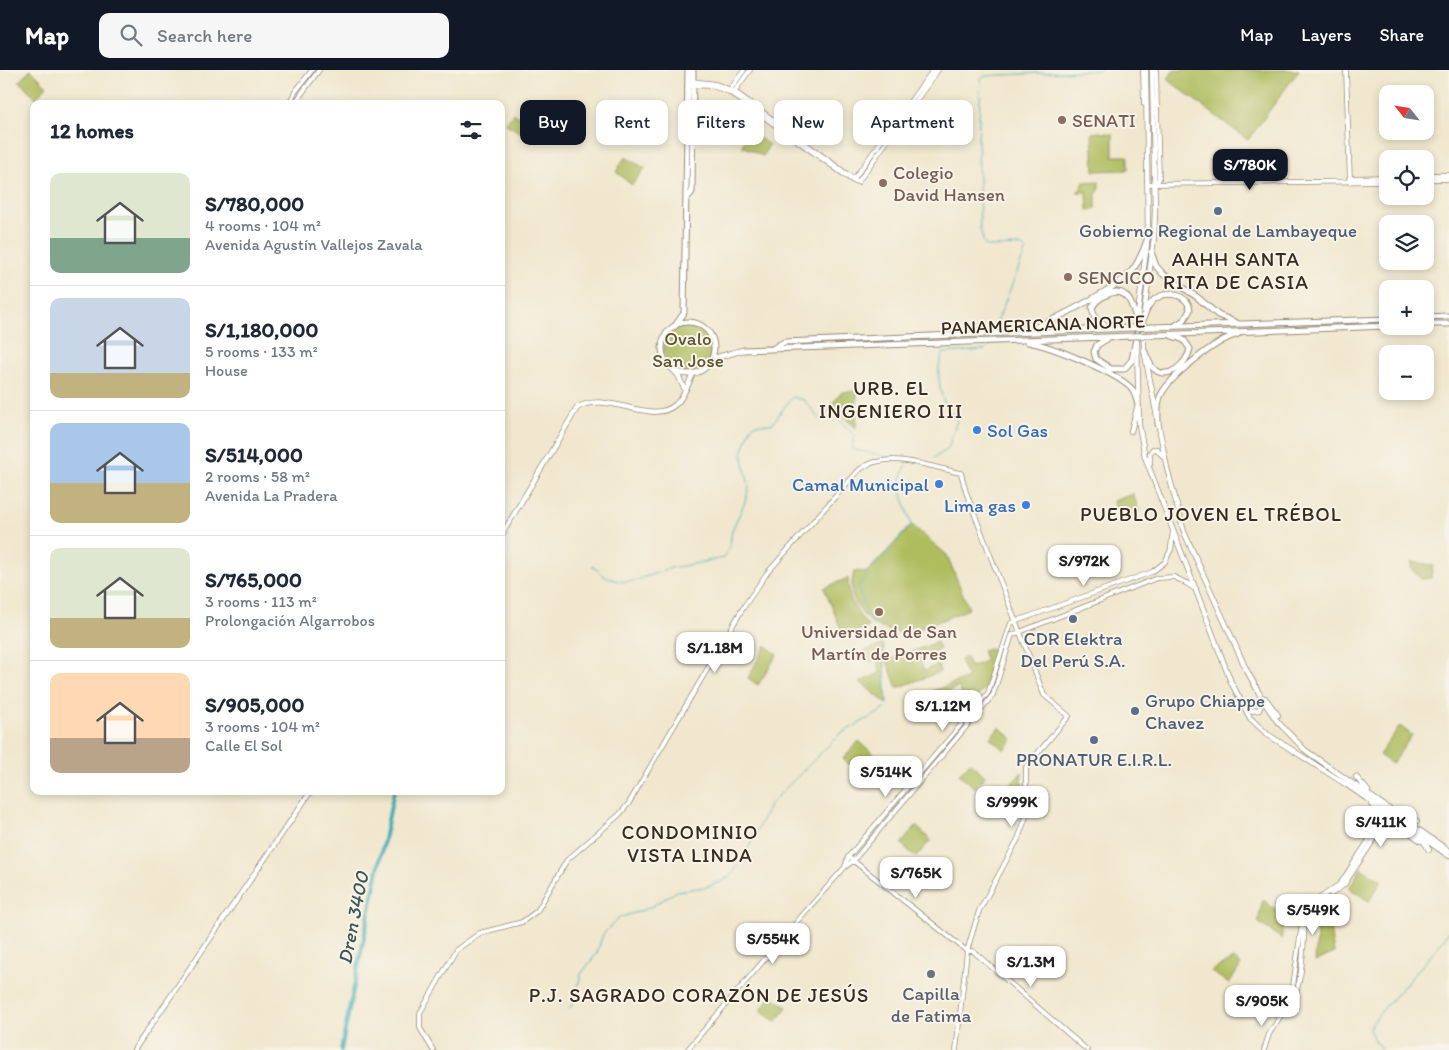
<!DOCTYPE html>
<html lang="en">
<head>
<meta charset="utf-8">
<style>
  body { margin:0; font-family:Itim,sans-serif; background:#f6f6f7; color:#1f2937; height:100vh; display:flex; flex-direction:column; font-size:19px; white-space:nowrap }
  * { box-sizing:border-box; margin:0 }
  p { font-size:16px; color:#747a83 }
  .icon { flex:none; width:28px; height:28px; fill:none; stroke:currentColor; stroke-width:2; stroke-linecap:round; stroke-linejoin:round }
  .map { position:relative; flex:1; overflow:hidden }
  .panel { position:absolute; left:30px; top:30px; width:475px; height:695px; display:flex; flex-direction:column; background:#fff; border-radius:10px; box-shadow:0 2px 8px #0003 }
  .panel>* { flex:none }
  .hud { position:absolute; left:520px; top:30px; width:475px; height:45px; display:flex; gap:10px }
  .needle { width:32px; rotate:300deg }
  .tools { position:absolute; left:1379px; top:15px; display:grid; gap:10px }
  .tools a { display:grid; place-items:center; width:55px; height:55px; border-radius:10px; background:#fff; box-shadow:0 2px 8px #0003; font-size:25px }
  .price { position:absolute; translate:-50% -42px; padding:0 11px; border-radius:10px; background:#fff; color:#222; font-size:16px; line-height:32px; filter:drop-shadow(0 1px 2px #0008) }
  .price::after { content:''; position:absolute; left:50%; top:30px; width:15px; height:11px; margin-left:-8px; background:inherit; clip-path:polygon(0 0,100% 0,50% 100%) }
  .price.active { background:#111827; color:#fff }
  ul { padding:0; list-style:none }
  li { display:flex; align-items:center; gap:15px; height:125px; padding:0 20px }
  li+li { border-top:1px solid #e0e1e3 }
  li span { display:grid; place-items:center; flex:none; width:140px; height:100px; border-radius:10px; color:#555 }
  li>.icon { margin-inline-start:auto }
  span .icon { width:60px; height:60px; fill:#fffc; stroke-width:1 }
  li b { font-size:21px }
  h2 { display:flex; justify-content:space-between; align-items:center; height:60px; padding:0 20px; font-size:21px }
  .chip { padding:0 18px; border-radius:10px; background:#fff; box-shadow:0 2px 8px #0003; font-size:18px; line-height:45px }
  .chip.active { background:#111827; color:#fff }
  header { display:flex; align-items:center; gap:30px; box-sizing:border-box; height:70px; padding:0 25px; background:#111827; color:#fff }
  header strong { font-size:24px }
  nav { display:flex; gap:28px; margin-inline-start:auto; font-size:18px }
  .search { width:350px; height:45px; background:#f6f6f7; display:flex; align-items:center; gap:12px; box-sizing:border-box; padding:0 18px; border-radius:10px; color:#747a83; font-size:19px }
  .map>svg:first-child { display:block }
</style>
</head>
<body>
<header>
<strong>Map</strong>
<div class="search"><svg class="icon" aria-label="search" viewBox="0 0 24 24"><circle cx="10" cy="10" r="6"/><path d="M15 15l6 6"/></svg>Search here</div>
<nav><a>Map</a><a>Layers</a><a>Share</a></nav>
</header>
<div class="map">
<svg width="1449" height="980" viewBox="0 0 1449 980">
  <rect width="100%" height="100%" fill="#f7f3e8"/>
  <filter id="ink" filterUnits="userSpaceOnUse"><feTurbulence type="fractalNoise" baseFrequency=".02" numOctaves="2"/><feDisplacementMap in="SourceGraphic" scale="10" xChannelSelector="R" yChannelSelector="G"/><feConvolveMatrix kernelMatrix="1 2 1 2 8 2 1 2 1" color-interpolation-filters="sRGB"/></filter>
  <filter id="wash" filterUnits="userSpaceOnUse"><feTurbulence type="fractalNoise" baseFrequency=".0096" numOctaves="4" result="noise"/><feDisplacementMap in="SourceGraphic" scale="20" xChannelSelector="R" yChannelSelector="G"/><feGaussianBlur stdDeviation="1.12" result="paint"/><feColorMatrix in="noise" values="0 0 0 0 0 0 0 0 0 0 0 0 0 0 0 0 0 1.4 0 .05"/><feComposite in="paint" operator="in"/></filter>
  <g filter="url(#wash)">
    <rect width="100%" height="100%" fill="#f1e7ce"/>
    <path fill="#afbd5f" stroke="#75743e" d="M31 0 47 16 36 28 19 11Z
      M1174 0H1299L1248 70 1167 9Z
      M924 36 937 44 926 61 913 54Z
      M513 43 530 54 525 65 506 54Z
      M749 60 769 75 763 86 742 76Z
      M1099 62 1113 64V86H1128V100L1094 101 1092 63Z
      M625 87 645 98 632 115 616 102Z
      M1099 111V121L1096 123V139L1088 140 1087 122H1077L1080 120 1084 112Z
      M664 279a24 24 0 1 1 48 0a24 24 0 1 1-48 0Z
      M857 321 856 358 831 335 842 322Z
      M1133 424 1139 441 1120 448 1113 431Z
      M912 455 947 485 969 539C950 546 931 556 911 561 884 567 855 547 852 520 851 514 853 507 854 501L867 502Z
      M1412 492 1433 495 1431 508 1421 509 1411 499Z
      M848 508C848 528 855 542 869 557L844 566 824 518Z
      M937 572 940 579 920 590 924 601 938 595 940 602 897 618 887 591Z
      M883 574 887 634 860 612 880 603 877 589 870 592 867 588 865 589 863 582Z
      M766 575 777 585 758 615 748 608Z
      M992 578 995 583 984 619 967 639 959 617 921 632 918 626 968 608 960 590 966 587 970 597 986 591 982 581Z
      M1400 656 1412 665 1392 694 1379 685Z
      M999 657 1013 669 1004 680 990 668Z
      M859 671 888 697 873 714 843 689Z
      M970 692 985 706 975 718 959 704Z
      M1022 702 1021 713 1023 714 1024 744 1001 726Z
      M916 756 931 770 916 787 901 774Z
      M1361 798 1382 811 1369 831 1349 818Z
      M1263 829 1286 850 1282 856V869L1258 852Z
      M1326 834 1334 883 1315 892 1317 865 1314 842Z
      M1234 889 1241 895 1229 914 1211 901Z
      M771 926 787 937 776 952 760 941Z"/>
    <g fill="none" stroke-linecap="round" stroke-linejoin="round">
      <path stroke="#3eaeb8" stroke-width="1" d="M993 262 1026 180 1021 176 989 177 984 174 980 158 978 69 981 10 984 6 1101 0
        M934 388 948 379 957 350C953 345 948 340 945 334 939 321 935 295 944 283L985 280 990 275
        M592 496 606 507 621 512 633 511 671 498 724 488 730 476 732 460 745 432 749 417 742 383 751 357 756 354H772L792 327 804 330 820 350 830 340 854 365 852 379 891 388
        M874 556 867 545 858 516 911 454 899 414 906 395
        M878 563 882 571
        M884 575 887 634
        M569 939 575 930 581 904 597 883 603 864 619 848 649 838 677 821 706 817 723 811 734 802 750 775 770 734 840 664 885 639
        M1381 980 1369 960 1370 956C1394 923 1427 895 1449 861"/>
      <path stroke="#3eaeb8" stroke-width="4" d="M341 980 394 721"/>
    </g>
  </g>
  <g filter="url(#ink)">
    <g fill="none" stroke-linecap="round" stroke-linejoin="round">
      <defs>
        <path id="secondary" d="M1143 0 1144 34
          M1346 0 1350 112
          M692 11 716 14 734 21 858 112
          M688 15 712 16 729 22 853 111 858 112
          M729 21 744 0
          M734 22 750 0
          M289 34 295 22 312 0
          M294 34 319 0
          M1425 105H1449
          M1349 108 1388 107
          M1425 109H1449
          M853 110 933 0
          M1147 111 1148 114 1388 111
          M858 112 938 0
          M1155 114 1159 109 1156 0
          M851 789 967 881H973L1087 980
          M845 797 848 787 988 623 1011 553 1152 502 1165 492 1171 479
          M1331 824 1344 815 1385 753
          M1282 945C1304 931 1304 868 1305 843L1308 839
          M433 980 420 958V943L456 880 480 863 522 852 537 841 567 790 620 744 629 733 743 538 767 503 859 400C886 379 930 397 961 403L966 422 1044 625 1069 646 1026 697V747L1018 769 979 841 967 881 956 980
          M687 980 806 841 845 797 853 791 993 625 1012 565 1157 508 1174 507 1186 513
          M1264 980 1269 964 1291 930 1304 839 1340 814 1382 750"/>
        <path id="primary" d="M1146 0 1148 166
          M1152 0 1155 141 1154 168 1143 250 1144 280 1167 398 1184 462 1246 599 1264 632 1277 651 1305 680 1449 781
          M1137 251 1147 174
          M1137 271 1139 355 1145 387 1231 612 1250 648 1267 664 1347 715 1449 786
          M673 300 678 305 684 318
          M1131 361 1137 338
          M1150 394V383L1153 379H1157L1162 385
          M501 466 577 338C606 319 652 357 676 334 683 328 689 313 693 304
          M1171 479 1173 462
          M1186 513 1196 519
          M1265 628 1278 645
          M1245 635 1251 641 1259 640 1261 634 1260 628
          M1356 707 1368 721
          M1372 734 1382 746V750
          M1406 747 1417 751
          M1385 753 1390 751 1411 761
          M1407 761 1421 771
          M1422 768 1429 780
          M134 980 311 721"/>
        <path id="highway" d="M686 129 692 122 693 0
          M1151 182 1156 196 1163 204 1197 227 1218 245 1237 253
          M1425 247 1449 246
          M1143 250C1145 242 1148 234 1155 229 1167 220 1188 224 1190 240L1184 250 1176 255
          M662 278a26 26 0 1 1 52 0a26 26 0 1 1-52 0Z
          M1425 254H1449
          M675 256 684 243 688 0
          M1108 257 1095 249 1092 238C1095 231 1100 228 1106 225 1128 214 1133 236 1137 253
          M1153 257 1388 249
          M1027 260C1048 254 1117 218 1131 202 1140 191 1145 177 1149 164
          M1153 265 1388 256
          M1107 269 1097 275 1094 282 1096 289 1111 299H1124L1132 290 1137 263
          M1028 272C1052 276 1112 301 1130 317 1135 322 1136 328 1138 335
          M774 278 784 272 1132 258
          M1144 280C1147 286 1149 294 1153 298 1167 312 1187 294 1190 279L1184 270 1172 266
          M704 298 718 287 743 280 1133 266
          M1158 354C1158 345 1157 335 1160 327 1168 307 1218 269 1238 264"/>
      </defs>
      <use href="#secondary" stroke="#968876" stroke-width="5.5"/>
      <use href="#primary" stroke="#968876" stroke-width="6"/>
      <use href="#highway" stroke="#968876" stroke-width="7"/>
      <use href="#secondary" stroke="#fff" stroke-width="4"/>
      <use href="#primary" stroke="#fff" stroke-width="4.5"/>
      <use href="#highway" stroke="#fff" stroke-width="5"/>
      <defs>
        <path id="highway-bridge" d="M1132 258 1153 257
          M1133 266 1153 265"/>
      </defs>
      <use href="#highway-bridge" stroke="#968876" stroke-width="7" stroke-linecap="butt"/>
      <use href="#highway-bridge" stroke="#fff" stroke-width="5"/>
    </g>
  </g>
  <g fill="#8d6e63" stroke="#f7f3e8" stroke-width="2">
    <circle cx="1062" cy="50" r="5"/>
    <circle cx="883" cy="113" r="5"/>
    <circle cx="1068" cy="207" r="5"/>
    <circle cx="879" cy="542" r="5"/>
  </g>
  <g fill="#5c6f8a" stroke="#f7f3e8" stroke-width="2">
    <circle cx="1218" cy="141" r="5"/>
    <circle cx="1073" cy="549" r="5"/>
    <circle cx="1135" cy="641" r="5"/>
    <circle cx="1094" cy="670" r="5"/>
  </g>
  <g fill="#3f7fe0" stroke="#f7f3e8" stroke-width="2">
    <circle cx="977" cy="360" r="5"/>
    <circle cx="939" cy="414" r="5"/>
    <circle cx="1026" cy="435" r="5"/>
  </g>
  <circle fill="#6b7280" stroke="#f7f3e8" stroke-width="2" cx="931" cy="904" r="5"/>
  <g text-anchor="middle" stroke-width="4" stroke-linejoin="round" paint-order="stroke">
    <g font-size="19" fill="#785e54" stroke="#f7f3e8" text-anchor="start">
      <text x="1072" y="57">SENATI</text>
      <text x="893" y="109">Colegio<tspan x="893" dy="22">David Hansen</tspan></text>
      <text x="1078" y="214">SENCICO</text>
      <text x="879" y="568" text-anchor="middle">Universidad de San<tspan x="879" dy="22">Martín de Porres</tspan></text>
    </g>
    <g font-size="19" fill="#4e5e75" stroke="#f7f3e8">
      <text x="1218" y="167">Gobierno Regional de Lambayeque</text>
      <text x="1073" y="575">CDR Elektra<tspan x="1073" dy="22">Del Perú S.A.</tspan></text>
      <text x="1145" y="637" text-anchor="start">Grupo Chiappe<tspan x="1145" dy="22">Chavez</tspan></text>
      <text x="1094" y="696">PRONATUR E.I.R.L.</text>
    </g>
    <g font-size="19" fill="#3b2a1e" stroke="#f7f3e8">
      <text transform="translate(1043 254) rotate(-2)" y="7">PANAMERICANA NORTE</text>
    </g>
    <g font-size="19" fill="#5e5632" stroke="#f7f3e8">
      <text x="688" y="275">Ovalo<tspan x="688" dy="22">San Jose</tspan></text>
    </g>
    <g font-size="19" fill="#366cbe" stroke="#f7f3e8" text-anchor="end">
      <text x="987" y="367" text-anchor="start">Sol Gas</text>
      <text x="929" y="421">Camal Municipal</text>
      <text x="1016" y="442">Lima gas</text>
    </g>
    <g font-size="19" fill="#5b616d" stroke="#f7f3e8">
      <text x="931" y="930">Capilla<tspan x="931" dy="22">de Fatima</tspan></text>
    </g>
    <g font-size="20" letter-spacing="1" fill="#3b2a1e" stroke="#f7f3e8">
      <text x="1236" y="196">AAHH SANTA<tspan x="1236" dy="23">RITA DE CASIA</tspan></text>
      <text x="891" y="325">URB. EL<tspan x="891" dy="23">INGENIERO III</tspan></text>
      <text x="1211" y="451">PUEBLO JOVEN EL TRÉBOL</text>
      <text x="690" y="769">CONDOMINIO<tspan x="690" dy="23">VISTA LINDA</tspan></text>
      <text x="699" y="932">P.J. SAGRADO CORAZÓN DE JESÚS</text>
    </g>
    <g font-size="20" font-style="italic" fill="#3c5854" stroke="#f7f3e8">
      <text transform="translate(353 848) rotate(-79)" y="7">Dren 3400</text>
    </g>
  </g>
</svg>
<div class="tools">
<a><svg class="needle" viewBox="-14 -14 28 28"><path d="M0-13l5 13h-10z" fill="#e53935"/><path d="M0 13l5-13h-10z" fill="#747a83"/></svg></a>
<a><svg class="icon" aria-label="locate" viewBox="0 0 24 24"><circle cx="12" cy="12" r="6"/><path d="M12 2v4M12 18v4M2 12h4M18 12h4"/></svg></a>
<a><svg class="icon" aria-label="layers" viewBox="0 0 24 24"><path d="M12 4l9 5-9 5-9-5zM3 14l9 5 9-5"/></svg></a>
<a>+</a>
<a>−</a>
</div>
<b class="price active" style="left:1250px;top:121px">S/780K</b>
<b class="price" style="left:1084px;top:517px">S/972K</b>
<b class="price" style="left:715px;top:604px">S/1.18M</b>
<b class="price" style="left:943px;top:662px">S/1.12M</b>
<b class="price" style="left:886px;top:728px">S/514K</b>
<b class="price" style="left:1012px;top:758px">S/999K</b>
<b class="price" style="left:1381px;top:778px">S/411K</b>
<b class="price" style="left:916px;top:829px">S/765K</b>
<b class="price" style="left:1313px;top:866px">S/549K</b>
<b class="price" style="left:773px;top:895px">S/554K</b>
<b class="price" style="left:1031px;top:918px">S/1.3M</b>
<b class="price" style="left:1262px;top:957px">S/905K</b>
<div class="hud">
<a class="chip active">Buy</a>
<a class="chip">Rent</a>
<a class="chip">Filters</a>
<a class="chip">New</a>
<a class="chip">Apartment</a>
</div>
<section class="panel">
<h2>12 homes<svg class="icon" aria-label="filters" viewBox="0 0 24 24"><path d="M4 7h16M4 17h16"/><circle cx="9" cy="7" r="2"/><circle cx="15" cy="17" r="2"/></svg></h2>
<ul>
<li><span style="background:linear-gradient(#dfe7d0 65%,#7fa58c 0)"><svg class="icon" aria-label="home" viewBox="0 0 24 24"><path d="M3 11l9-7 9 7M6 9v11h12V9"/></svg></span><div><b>S/780,000</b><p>4 rooms · 104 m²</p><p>Avenida Agustín Vallejos Zavala</p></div></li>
<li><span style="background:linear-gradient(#c9d6e8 75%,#c2b280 0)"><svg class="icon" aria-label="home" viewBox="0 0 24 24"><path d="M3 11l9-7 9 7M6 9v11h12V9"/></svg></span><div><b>S/1,180,000</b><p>5 rooms · 133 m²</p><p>House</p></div></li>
<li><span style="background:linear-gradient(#a9c7e8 60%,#c2b280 0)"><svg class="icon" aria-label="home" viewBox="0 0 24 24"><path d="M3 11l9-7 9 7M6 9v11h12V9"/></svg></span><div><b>S/514,000</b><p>2 rooms · 58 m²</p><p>Avenida La Pradera</p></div></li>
<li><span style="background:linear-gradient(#dfe7d0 70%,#c2b280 0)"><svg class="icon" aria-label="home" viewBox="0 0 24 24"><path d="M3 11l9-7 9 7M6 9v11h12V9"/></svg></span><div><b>S/765,000</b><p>3 rooms · 113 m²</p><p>Prolongación Algarrobos</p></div></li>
<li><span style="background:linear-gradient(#ffd9b3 65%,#b9a48a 0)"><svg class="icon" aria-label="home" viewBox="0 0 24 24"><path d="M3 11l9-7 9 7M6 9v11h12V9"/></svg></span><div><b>S/905,000</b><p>3 rooms · 104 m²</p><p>Calle El Sol</p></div></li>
</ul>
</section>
</div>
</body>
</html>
